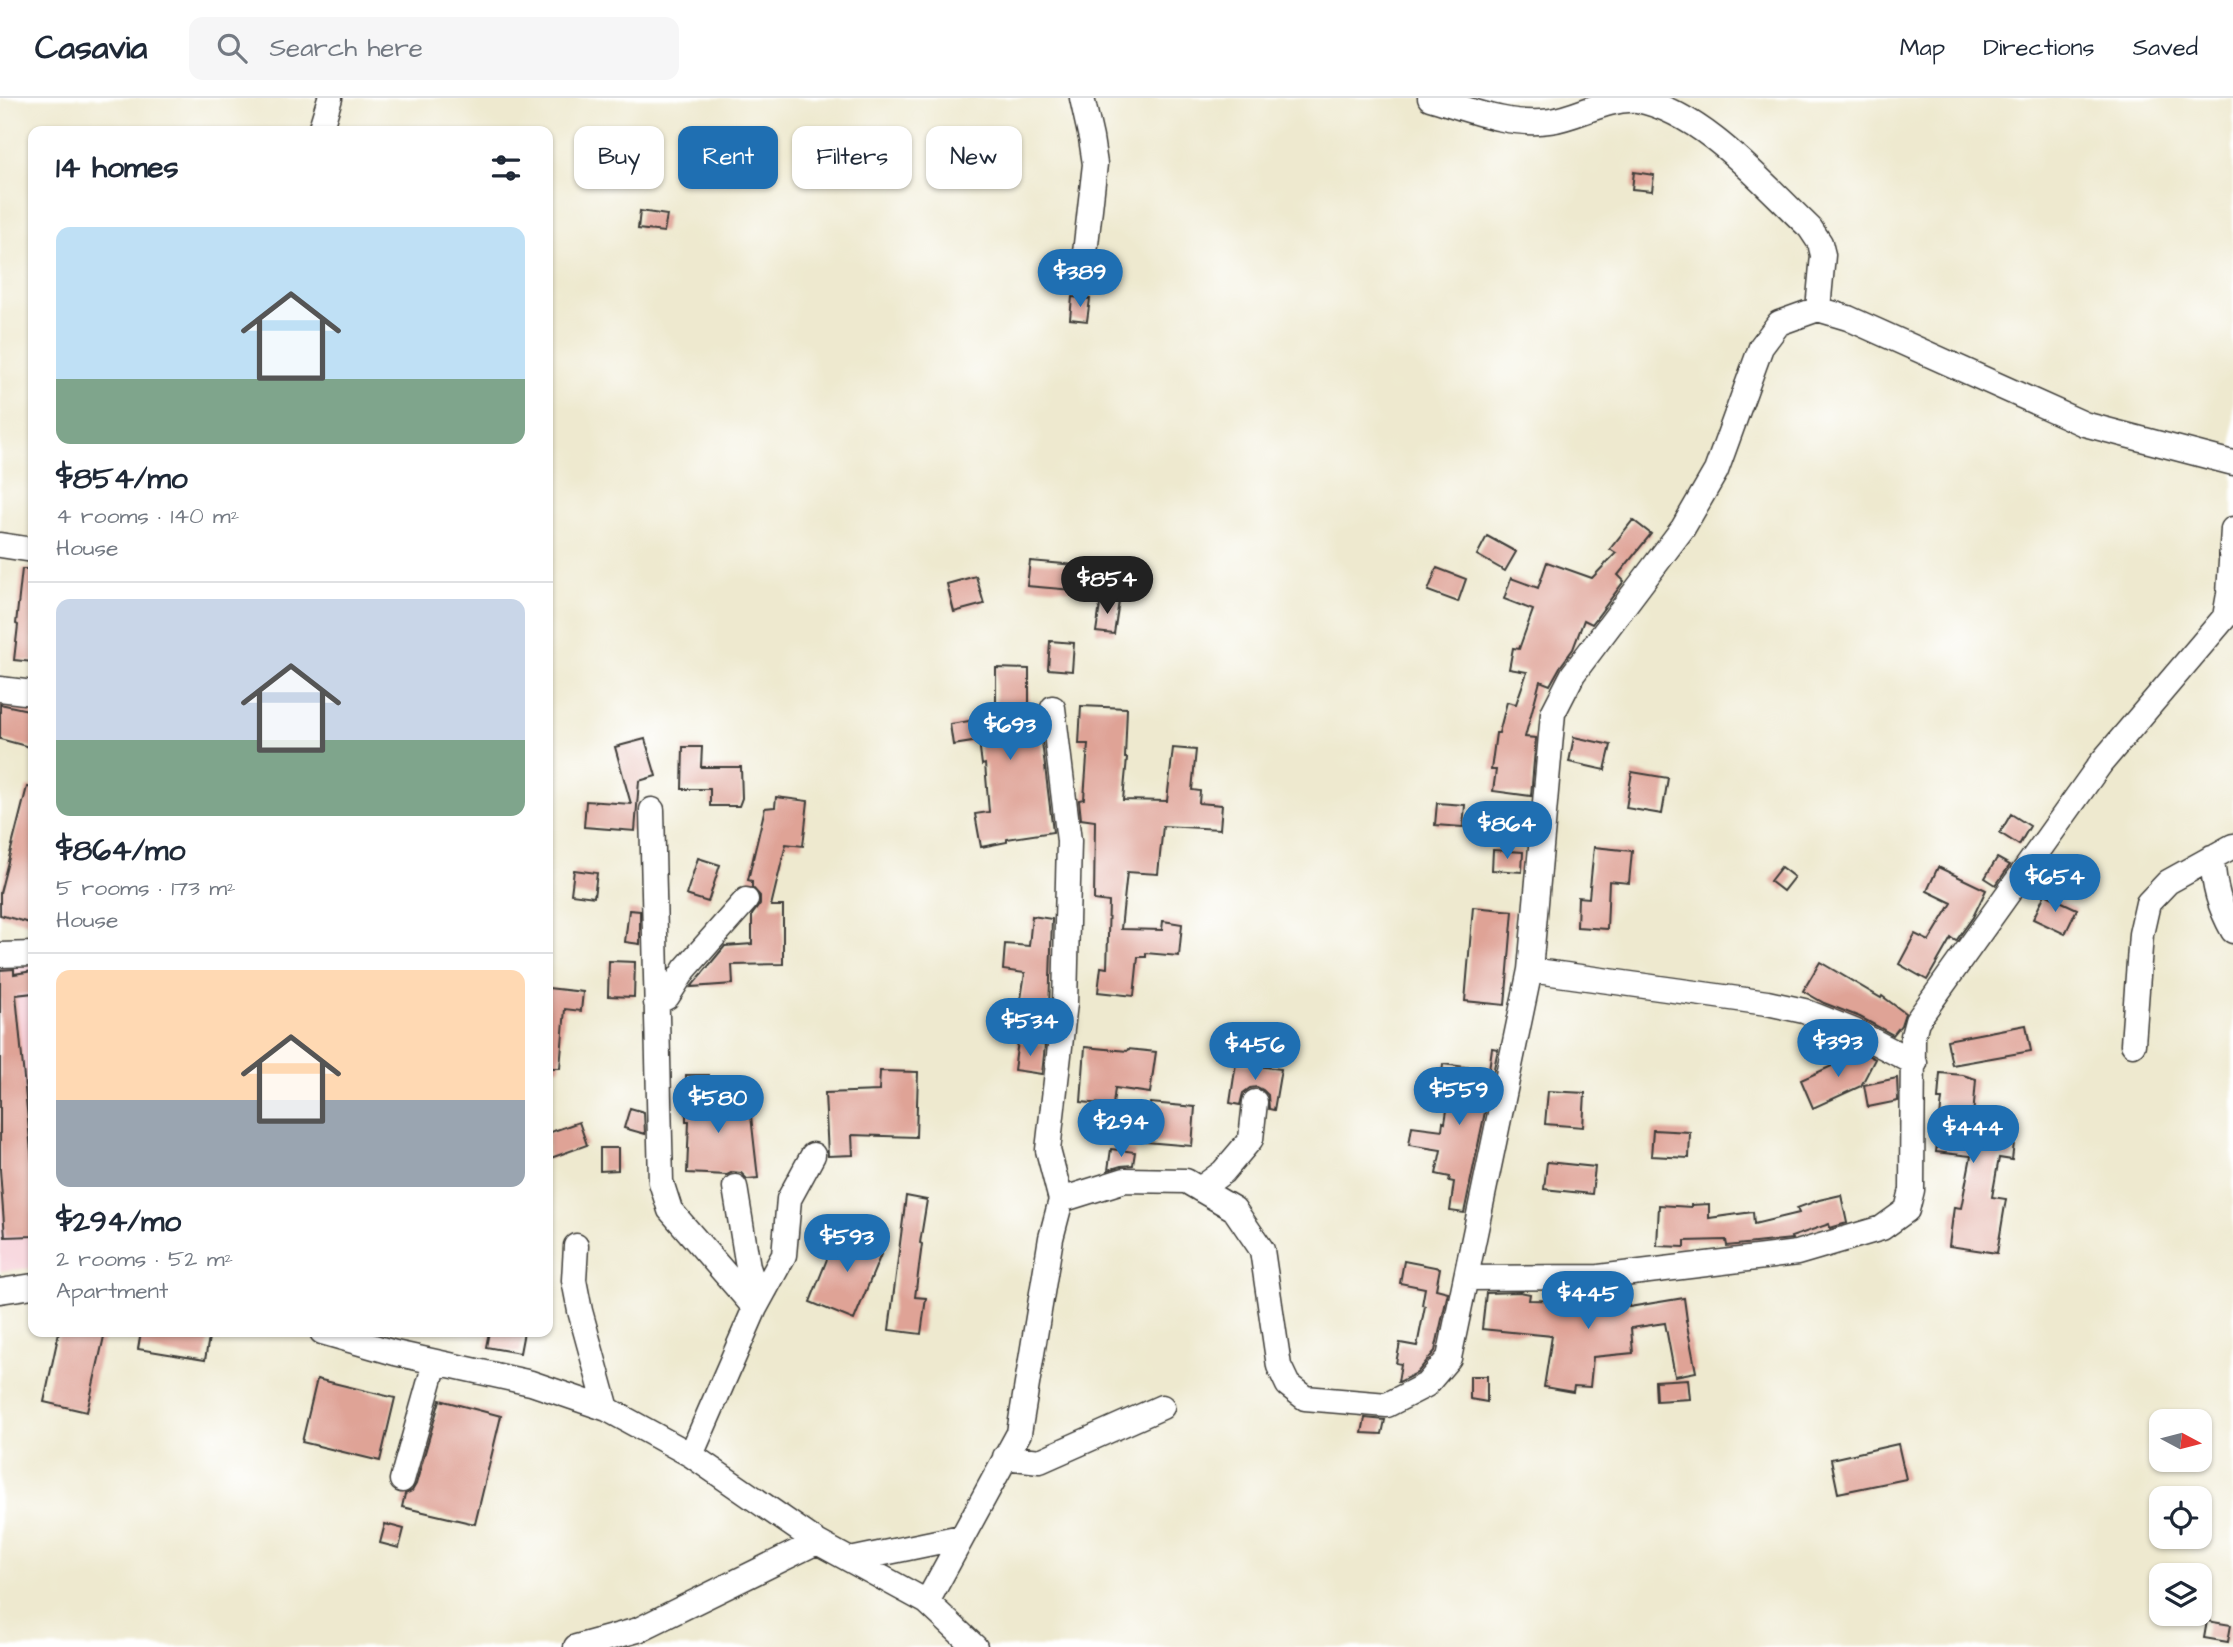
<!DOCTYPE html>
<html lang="en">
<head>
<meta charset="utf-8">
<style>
  body { margin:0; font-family:"Architects Daughter",sans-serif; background:#f6f6f7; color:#1f2937; height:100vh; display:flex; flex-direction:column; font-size:26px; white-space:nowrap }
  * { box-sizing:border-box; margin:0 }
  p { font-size:23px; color:#747a83 }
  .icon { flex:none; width:38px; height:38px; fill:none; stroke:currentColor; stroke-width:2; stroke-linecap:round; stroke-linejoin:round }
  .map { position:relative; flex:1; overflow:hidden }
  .sheet { position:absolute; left:28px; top:28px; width:525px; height:1211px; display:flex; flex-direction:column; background:#fff; border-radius:14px; box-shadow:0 2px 5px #0004 }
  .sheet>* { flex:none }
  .hud { position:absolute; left:574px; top:28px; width:665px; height:63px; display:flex; gap:14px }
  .needle { width:46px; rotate:97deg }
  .tools { position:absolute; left:2149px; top:1311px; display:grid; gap:14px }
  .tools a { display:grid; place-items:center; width:63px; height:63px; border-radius:14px; background:#fff; box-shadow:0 2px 5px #0004; font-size:35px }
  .price { position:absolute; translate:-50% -60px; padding:0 16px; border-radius:24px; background:#1f6fb2; color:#fff; font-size:23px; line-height:46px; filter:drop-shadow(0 2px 4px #0008) }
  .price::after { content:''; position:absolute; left:50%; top:42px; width:21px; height:16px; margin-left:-10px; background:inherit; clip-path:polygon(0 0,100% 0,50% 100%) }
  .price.selected { background:#222; color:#fff }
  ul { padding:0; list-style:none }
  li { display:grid; align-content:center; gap:14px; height:371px; padding:0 28px }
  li+li { border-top:2px solid #e0e1e3 }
  li span { display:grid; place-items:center; height:217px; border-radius:14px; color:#555 }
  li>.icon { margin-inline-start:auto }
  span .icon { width:126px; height:126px; fill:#fffc; stroke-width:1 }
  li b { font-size:30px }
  h2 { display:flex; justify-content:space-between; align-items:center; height:84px; padding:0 28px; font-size:30px }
  .chip { padding:0 24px; border-radius:14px; background:#fff; box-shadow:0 2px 5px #0004; font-size:24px; line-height:63px }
  .chip.selected { background:#1f6fb2; color:#fff }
  header { display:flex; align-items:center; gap:42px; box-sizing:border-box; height:98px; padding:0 35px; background:#fff; border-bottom:2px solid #e0e1e3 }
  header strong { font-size:33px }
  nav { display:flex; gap:38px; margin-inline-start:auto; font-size:24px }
  .search { width:490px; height:63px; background:#f6f6f7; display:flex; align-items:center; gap:18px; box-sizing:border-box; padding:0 24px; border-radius:14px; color:#747a83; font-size:26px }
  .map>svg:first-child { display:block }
</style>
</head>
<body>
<header>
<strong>Casavia</strong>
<div class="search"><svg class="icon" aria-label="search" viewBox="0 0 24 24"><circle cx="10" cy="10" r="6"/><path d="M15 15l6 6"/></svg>Search here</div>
<nav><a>Map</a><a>Directions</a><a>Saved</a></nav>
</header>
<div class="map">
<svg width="2233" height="1549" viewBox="0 0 2233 1549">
  <rect width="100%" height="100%" fill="#fff"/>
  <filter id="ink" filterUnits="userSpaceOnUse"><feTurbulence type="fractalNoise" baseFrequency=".0143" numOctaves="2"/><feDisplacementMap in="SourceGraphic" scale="14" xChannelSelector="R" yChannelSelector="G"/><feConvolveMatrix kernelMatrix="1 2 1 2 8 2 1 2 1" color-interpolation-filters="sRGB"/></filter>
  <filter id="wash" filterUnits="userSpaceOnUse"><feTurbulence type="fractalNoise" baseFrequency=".00686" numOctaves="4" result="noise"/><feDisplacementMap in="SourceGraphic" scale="28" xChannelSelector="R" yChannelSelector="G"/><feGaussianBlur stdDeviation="1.57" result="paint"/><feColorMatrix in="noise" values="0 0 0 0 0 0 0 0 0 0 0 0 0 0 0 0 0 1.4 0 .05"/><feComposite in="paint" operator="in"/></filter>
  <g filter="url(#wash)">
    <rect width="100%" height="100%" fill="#eee9cf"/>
    <path fill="#f6cfd7" d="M33 865V1170L0 1173V868Z"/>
    <g id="blocks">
      <path fill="#dfa396" d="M1634 74 1654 77 1652 93 1632 91Z
        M640 113 667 117 664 134 638 131Z
        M1072 199 1090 201 1087 223 1070 221Z
        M1633 422 1651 436 1618 477 1624 483 1592 526 1584 522 1573 551 1560 569 1550 587 1540 583 1525 639 1536 640 1531 698 1493 693 1496 672H1491L1496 635H1499L1507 604 1516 606 1527 574 1509 571 1513 550 1519 551 1533 512 1504 501 1511 480 1538 490 1547 464 1592 480 1616 455 1610 451Z
        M1487 438 1516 454 1505 473 1477 457Z
        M1030 463 1075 467 1073 492 1027 488Z
        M1437 470 1466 481 1458 504 1428 493Z
        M22 471H33V564L14 562 18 527 16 526Z
        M976 478 984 506 954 514 947 486Z
        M1101 500 1119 503 1114 536 1096 534Z
        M1050 543 1074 545 1072 573 1048 571Z
        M996 570 1029 571V610L1037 609 1040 644H1042L1053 734 1007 741V744L981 749 975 716 989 714 985 666 982 667 979 643 953 647 950 626 982 621 981 609 996 607Z
        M0 606 33 613V650L0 641Z
        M1081 608 1127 610 1125 660H1127L1123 702 1167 703 1173 650 1196 652 1192 692 1200 693 1199 705 1222 707 1220 731 1163 728 1158 776 1127 774 1121 831 1162 832 1163 823 1182 826 1179 858 1146 855V859H1138L1134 898 1098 894 1101 869 1107 870 1109 804 1094 802 1095 723 1081 721 1079 702 1084 701 1088 646H1079Z
        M1574 639 1611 647 1605 672 1569 664Z
        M645 641 656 678 639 683 635 733 584 729 586 703 631 706 615 649Z
        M683 649H702L701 669H741L742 700 739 708H710V691H682Z
        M1632 674 1668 680 1662 716 1626 710Z
        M27 689 33 690V826L0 817V795Z
        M776 699 808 703 803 748 786 746 771 808H783V866L732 867 733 886 691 889 725 848 752 846V817L760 806V798L752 789V783L748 782 765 710 775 709Z
        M1437 705 1465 707 1463 729 1435 727Z
        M2011 716 2030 728 2019 747 2000 735Z
        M1594 749 1632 753 1629 785 1609 783 1607 831 1577 829 1578 799 1589 800Z
        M1493 752 1523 754 1522 774 1492 772Z
        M698 760 720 767 708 804 686 797Z
        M1997 760 2010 767 1996 787 1985 780Z
        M1781 769 1794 779 1783 793 1770 783Z
        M1938 769 1986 792 1973 819 1956 843 1951 840 1927 882 1899 866 1915 836 1929 843 1952 805 1927 793Z
        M574 772 597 775 594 799 571 796Z
        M2045 796 2077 811 2065 836 2033 821Z
        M1473 809 1513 813 1505 907 1465 903Z
        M629 812 640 813V846L625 844Z
        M1032 818 1052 821 1049 911 1020 907 1025 875 1003 872 1005 846 1029 848Z
        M609 863 635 864 634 899 608 898Z
        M1820 864 1881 900 1882 898 1905 915 1901 927 1893 937 1860 919 1824 905 1803 893Z
        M14 871V876L33 873V895L16 897 33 1074V1138L5 1139 0 1072V872Z
        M548 890 583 894 581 913 565 911 560 970H548Z
        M2026 927 2031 953 1952 967 1947 942Z
        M1018 943 1045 947 1042 976 1014 972Z
        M1085 949 1127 953 1128 951 1156 954 1150 995 1115 990 1113 1007 1081 1004Z
        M1492 950 1498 951 1464 1115 1450 1113 1454 1084 1449 1083 1450 1079 1436 1076 1441 1052 1409 1047 1412 1028 1442 1032 1443 1024 1445 1025 1451 987 1441 986 1443 966 1489 972Z
        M1862 954 1875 961 1861 988 1813 1010 1801 982Z
        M1236 965 1281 971 1274 1012 1269 1011 1268 997 1263 992 1257 989 1250 990 1243 995 1240 1007 1230 1005Z
        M880 973 918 974 916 1039 852 1037 853 1057 828 1058 825 995 879 993Z
        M1940 975 1963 977 1976 981 1972 1032 2015 1036 2012 1062 1999 1060 1992 1099 2006 1101 1997 1155 1949 1148 1954 1109 1961 1110 1971 1058 1936 1054 1942 1001H1938Z
        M686 977H709V1014L750 1009 758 1080 747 1081 741 1075 733 1074 727 1077 687 1075 689 1023H686Z
        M1897 980 1898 1003 1868 1009 1864 987Z
        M1548 993 1585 995 1583 1029 1545 1026Z
        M1150 1005 1195 1009 1192 1048 1146 1044Z
        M630 1010 644 1014 645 1036 624 1030Z
        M579 1024 587 1047 548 1061V1035Z
        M1653 1032 1690 1034 1689 1060 1651 1058Z
        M600 1050H618V1072L600 1073Z
        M1111 1051 1135 1054 1133 1067 1121 1068 1108 1072Z
        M1547 1064 1595 1069 1592 1096 1544 1091Z
        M1841 1097 1847 1125 1830 1130 1829 1126 1791 1139 1792 1141 1727 1148 1726 1142 1685 1143V1149L1657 1148 1659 1107 1691 1109V1107L1709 1106V1120L1753 1114 1754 1126 1799 1115 1797 1110 1819 1102Z
        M906 1098 927 1102 920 1145 922 1146 915 1199 926 1200 921 1236 889 1232Z
        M839 1131 884 1149 854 1222 810 1204Z
        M1404 1163 1440 1170 1436 1191 1448 1194 1435 1253 1417 1275 1399 1284H1398L1401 1266 1396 1265 1400 1245 1417 1248 1425 1208 1422 1207 1425 1190 1400 1185Z
        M1520 1194 1530 1196 1529 1202 1573 1203 1628 1198 1629 1209 1684 1200 1687 1222H1686L1696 1274 1675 1278 1665 1225 1631 1230 1633 1255 1593 1259 1590 1289 1574 1288 1573 1294 1544 1289 1552 1238 1482 1231 1486 1195Z
        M59 1234H105L87 1314 44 1304Z
        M141 1234H210L205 1262 138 1251Z
        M489 1234H524L520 1255 486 1249Z
        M1470 1278H1487V1304L1470 1301Z
        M317 1281 395 1300 380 1363 302 1344Z
        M1688 1281 1690 1301 1656 1303 1655 1283Z
        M440 1302 501 1318 475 1426 402 1409 405 1396 412 1393 416 1386Z
        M1365 1320 1385 1322 1382 1336 1362 1335Z
        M1898 1346 1906 1381 1838 1395 1831 1361Z
        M385 1426 404 1431 399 1450 380 1445Z
        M2207 1523 2231 1527 2228 1544 2204 1540Z"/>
    </g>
  </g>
  <g filter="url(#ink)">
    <use href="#blocks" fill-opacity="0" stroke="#3c3b37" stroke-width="2"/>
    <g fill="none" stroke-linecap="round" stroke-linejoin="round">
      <defs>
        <path id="minor" d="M1082 0 1091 40 1095 66 1083 173
          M1430 0C1468 11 1510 29 1550 23 1579 19 1605 0 1637 2 1704 15 1762 85 1810 130L1820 145 1823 157 1818 211
          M320 33 330 0
          M0 447 33 452
          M0 591 33 595
          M1053 610 1069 743 1065 905 1048 1052 1061 1102
          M652 712 661 1084 670 1112 755 1210 691 1357
          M2212 759C2214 789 2219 808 2233 833
          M0 857 33 856
          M1530 872 1767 905 1804 913 1854 933 1915 965
          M656 905 667 899 685 871 746 802
          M2133 946 2141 836 2148 805 2168 784 2233 748
          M735 1089 748 1169 752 1181 765 1192
          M1200 1091 1223 1074 1251 1041 1255 1004
          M576 1148 574 1182 580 1213 607 1311
          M1466 1180 1599 1179 1797 1155 1882 1130 1907 1112 1912 1092 1913 938 1917 923 2101 665 2225 519 2229 496 2233 431
          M0 1193 33 1188
          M755 1210 784 1157 789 1101 813 1057
          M322 1234 395 1255 531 1285 607 1311 691 1357 817 1444 927 1504 975 1549
          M1005 1359 1040 1363 1162 1309
          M402 1382 435 1265
          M850 1462 961 1439
          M927 1504 1019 1335 1051 1140 1061 1102 1125 1082 1186 1083 1234 1111 1262 1152 1279 1268 1288 1287 1305 1300 1387 1307 1426 1287 1449 1260 1530 872 1553 615 1573 576 1683 430 1716 373 1761 249 1779 225 1818 211 1848 220 2084 326 2233 365
          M576 1549 638 1532 817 1444"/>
      </defs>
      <use href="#minor" stroke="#3c3b37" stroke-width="27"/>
      <use href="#minor" stroke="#fff" stroke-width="24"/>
    </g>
  </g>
</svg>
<div class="tools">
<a><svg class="needle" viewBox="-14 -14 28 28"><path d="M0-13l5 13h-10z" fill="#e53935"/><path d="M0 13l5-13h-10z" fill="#747a83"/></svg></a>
<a><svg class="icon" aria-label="locate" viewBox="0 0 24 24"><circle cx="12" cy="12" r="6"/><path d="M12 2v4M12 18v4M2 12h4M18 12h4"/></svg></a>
<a><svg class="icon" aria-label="layers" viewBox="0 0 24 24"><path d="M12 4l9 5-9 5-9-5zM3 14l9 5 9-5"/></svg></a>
</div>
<b class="price" style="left:1080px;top:211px">$389</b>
<b class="price selected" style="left:1107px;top:518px">$854</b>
<b class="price" style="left:1010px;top:664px">$693</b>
<b class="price" style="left:1507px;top:763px">$864</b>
<b class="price" style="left:2055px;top:816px">$654</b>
<b class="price" style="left:1030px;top:960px">$534</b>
<b class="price" style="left:1838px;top:981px">$393</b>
<b class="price" style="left:1255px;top:984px">$456</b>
<b class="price" style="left:1459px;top:1029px">$559</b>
<b class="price" style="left:718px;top:1037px">$580</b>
<b class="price" style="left:1121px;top:1061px">$294</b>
<b class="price" style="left:1973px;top:1067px">$444</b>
<b class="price" style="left:847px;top:1176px">$593</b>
<b class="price" style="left:1588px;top:1233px">$445</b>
<div class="hud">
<a class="chip">Buy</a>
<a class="chip selected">Rent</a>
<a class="chip">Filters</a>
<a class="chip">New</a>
</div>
<section class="sheet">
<h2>14 homes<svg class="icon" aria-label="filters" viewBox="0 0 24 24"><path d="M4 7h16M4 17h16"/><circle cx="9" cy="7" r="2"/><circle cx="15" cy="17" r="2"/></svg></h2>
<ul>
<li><span style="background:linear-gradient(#bfe0f5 70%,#7fa58c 0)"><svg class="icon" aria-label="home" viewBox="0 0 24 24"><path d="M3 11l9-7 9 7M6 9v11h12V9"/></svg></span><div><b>$854/mo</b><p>4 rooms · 140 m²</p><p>House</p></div></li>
<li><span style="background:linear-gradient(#c9d6e8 65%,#7fa58c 0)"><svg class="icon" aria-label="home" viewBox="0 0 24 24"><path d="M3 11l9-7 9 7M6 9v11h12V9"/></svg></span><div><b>$864/mo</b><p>5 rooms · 173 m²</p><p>House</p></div></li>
<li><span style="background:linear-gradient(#ffd9b3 60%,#9aa5b1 0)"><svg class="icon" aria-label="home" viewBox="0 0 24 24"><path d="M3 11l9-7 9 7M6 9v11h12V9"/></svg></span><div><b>$294/mo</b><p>2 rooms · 52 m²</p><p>Apartment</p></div></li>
</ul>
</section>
</div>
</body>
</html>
